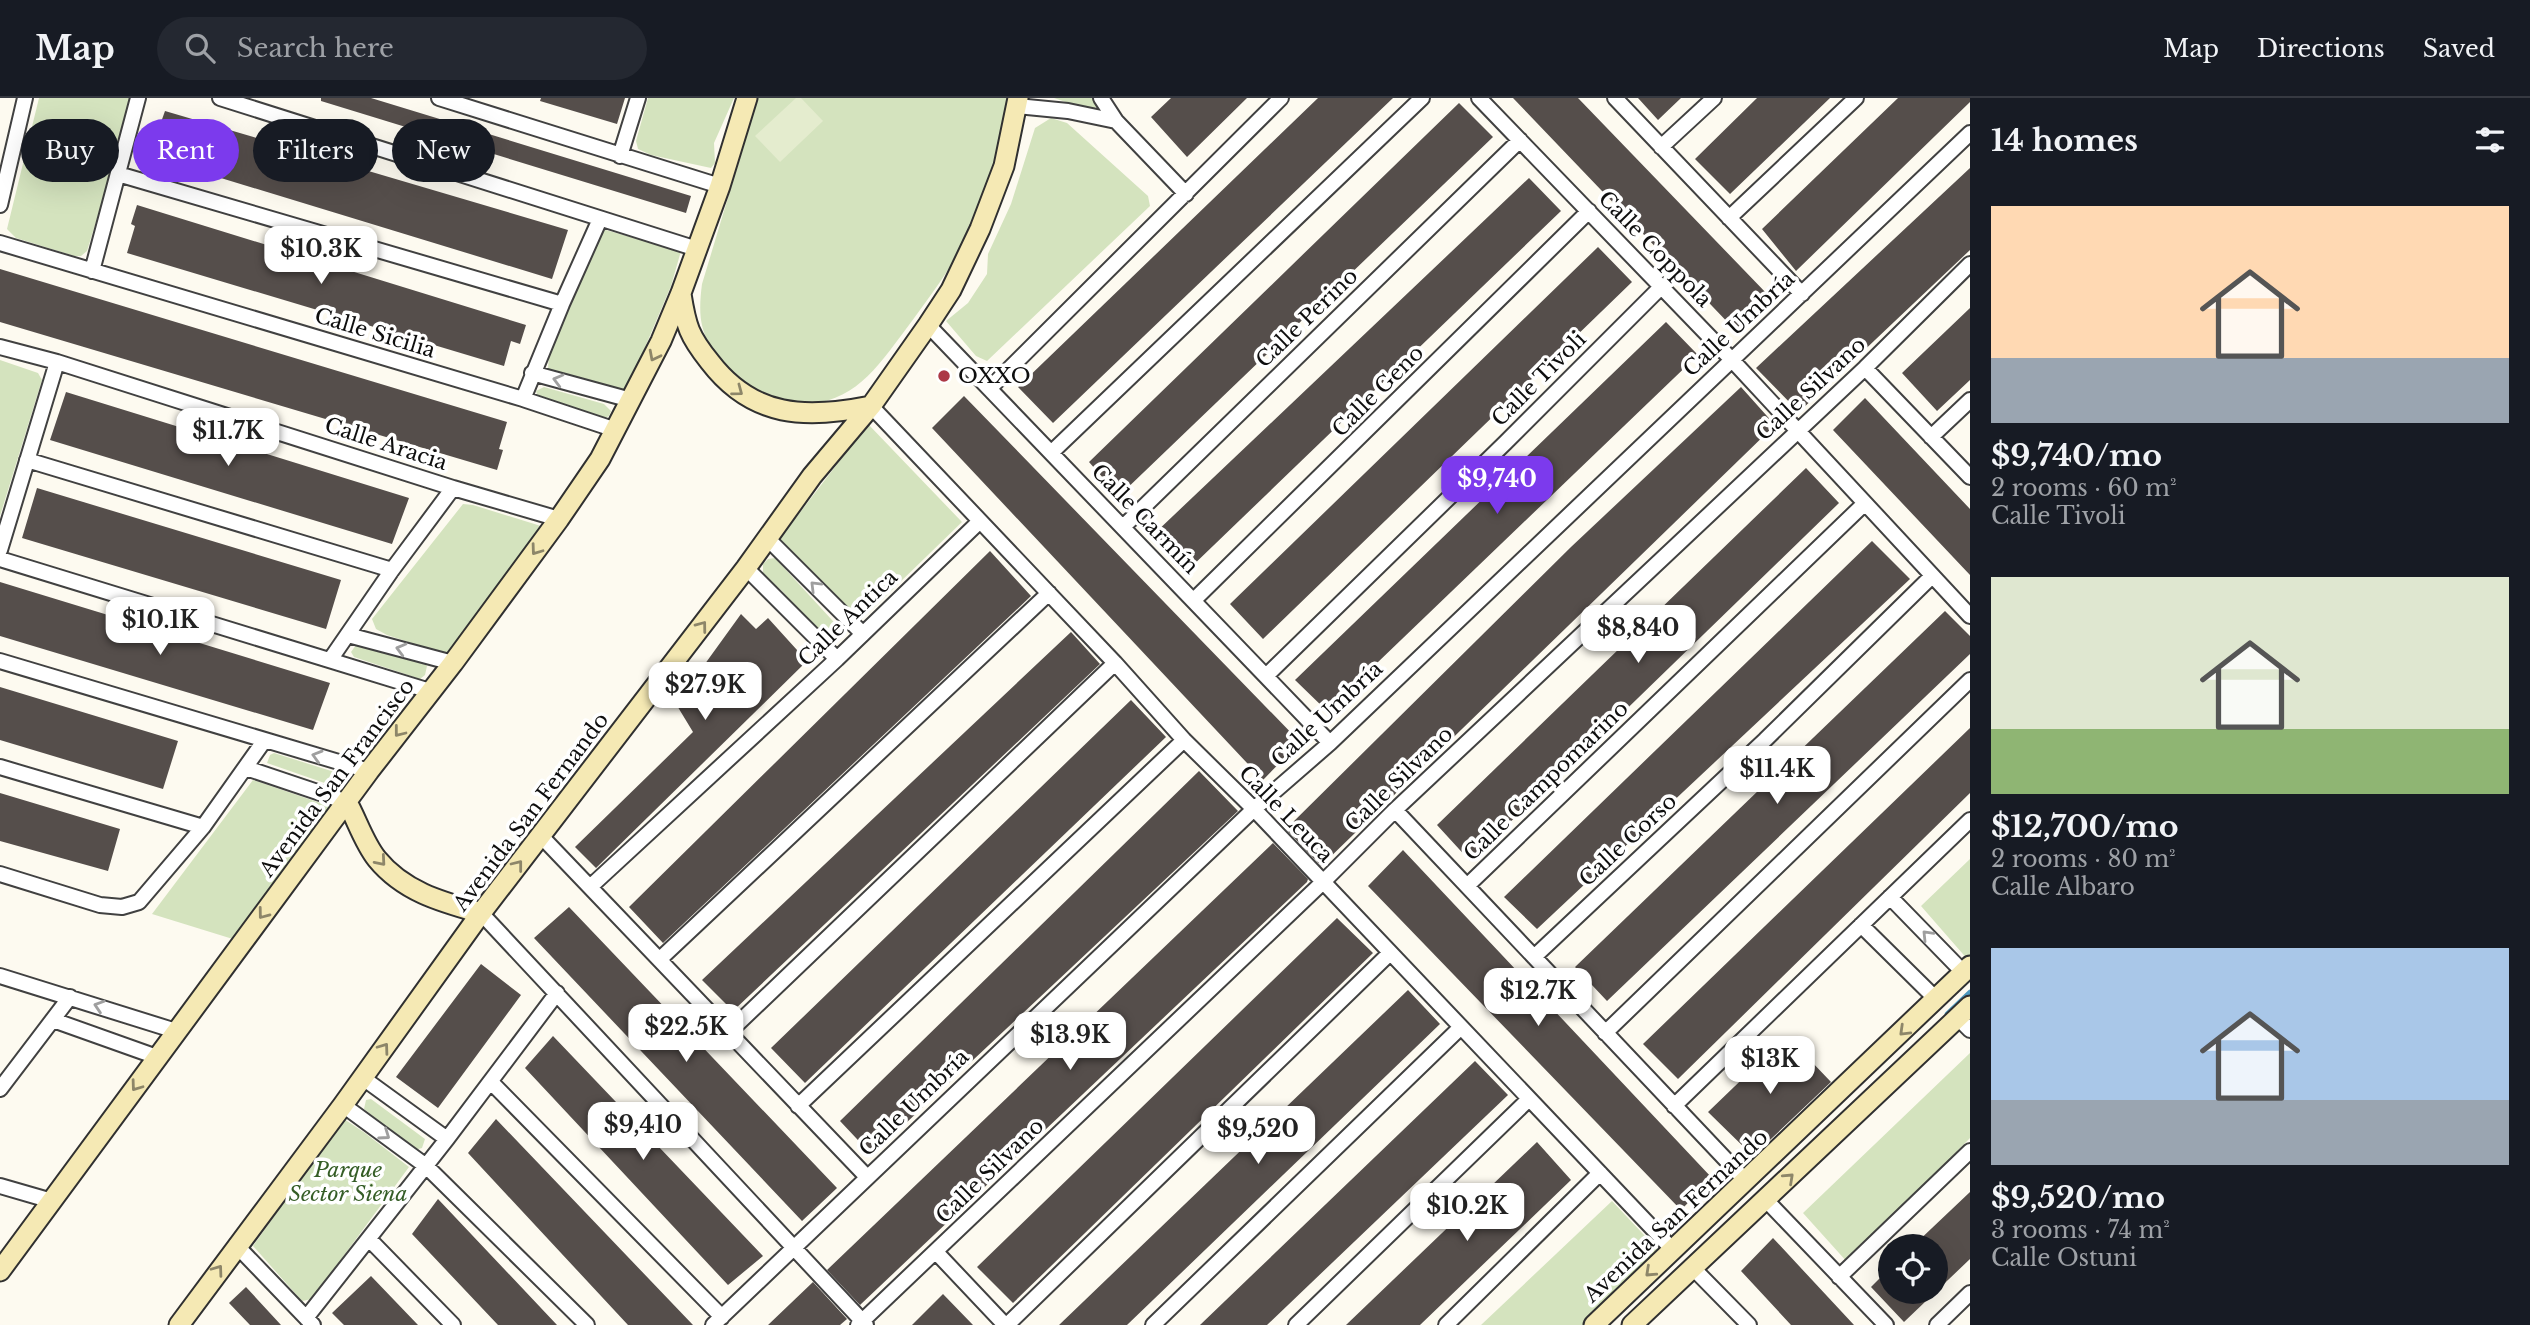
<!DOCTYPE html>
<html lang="en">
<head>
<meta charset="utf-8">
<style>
  body { margin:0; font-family:"Libre Baskerville",serif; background:#242831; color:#f1f3f6; height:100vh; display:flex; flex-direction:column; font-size:26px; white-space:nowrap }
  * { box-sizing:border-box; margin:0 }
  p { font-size:23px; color:#9ea1a6 }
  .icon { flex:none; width:38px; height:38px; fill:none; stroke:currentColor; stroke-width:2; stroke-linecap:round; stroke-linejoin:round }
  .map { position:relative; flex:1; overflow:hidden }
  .side { display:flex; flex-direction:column; background:#171b24; width:560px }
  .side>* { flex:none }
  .top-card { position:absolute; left:21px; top:21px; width:665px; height:63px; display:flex; gap:14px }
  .buttons { position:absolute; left:1878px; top:1136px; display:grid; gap:14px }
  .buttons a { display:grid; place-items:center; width:70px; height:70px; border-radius:50%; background:#171b24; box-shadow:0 7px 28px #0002; font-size:35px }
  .price { position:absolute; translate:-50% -60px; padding:0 16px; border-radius:14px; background:#fff; color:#222; font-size:23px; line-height:46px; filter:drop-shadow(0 2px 4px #0008) }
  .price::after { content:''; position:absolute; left:50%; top:42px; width:21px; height:16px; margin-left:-10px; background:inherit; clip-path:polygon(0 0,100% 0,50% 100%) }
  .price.active { background:#7c3aed; color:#fff }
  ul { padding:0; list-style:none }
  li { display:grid; align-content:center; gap:14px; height:371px; padding:0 21px }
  li span { display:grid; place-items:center; height:217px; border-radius:0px; color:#555 }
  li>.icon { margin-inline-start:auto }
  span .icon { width:126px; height:126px; fill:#fffc; stroke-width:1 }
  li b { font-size:30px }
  h2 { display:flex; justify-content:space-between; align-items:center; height:84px; padding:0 21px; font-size:30px }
  .tag { padding:0 24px; border-radius:32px; background:#171b24; box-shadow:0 7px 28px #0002; font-size:24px; line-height:63px }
  .tag.active { background:#7c3aed; color:#fff }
  header { display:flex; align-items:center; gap:42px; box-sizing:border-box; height:98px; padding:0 35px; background:#171b24; border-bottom:2px solid #363941 }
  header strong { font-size:33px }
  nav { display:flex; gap:38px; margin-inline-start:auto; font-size:24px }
  .search { width:490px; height:63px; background:#242831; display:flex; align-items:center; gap:18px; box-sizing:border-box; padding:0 24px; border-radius:38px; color:#9ea1a6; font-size:26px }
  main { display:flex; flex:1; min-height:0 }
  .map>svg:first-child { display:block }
</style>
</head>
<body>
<header>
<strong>Map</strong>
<div class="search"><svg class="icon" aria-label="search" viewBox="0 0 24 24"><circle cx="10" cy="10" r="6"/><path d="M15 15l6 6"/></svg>Search here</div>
<nav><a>Map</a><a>Directions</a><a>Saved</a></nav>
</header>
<main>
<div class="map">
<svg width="1970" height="1227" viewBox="0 0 1970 1227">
  <rect width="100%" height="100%" fill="#fdfaf0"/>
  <path fill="#d4e3be" d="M39 0H134L87 153 81 158H74L16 140 7 131Z
    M648 0H734L714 45 715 65 711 70 651 57 638 51 636 43Z
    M758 0H1009C1001 45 989 91 970 133 953 168 929 200 906 231 873 275 849 312 787 305 768 303 743 293 732 278 705 242 696 232 702 186Z
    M1054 0H1096L1100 5 1092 13Z
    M1051 20 1067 25 1148 98 1150 108 987 263 976 258 946 223 968 205 987 176 988 156 1011 106 1035 30Z
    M602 131 681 153 671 188 629 287 622 293 555 275 548 271 549 256Z
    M0 262 38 275 42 282 0 418Z
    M544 289 604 306 611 313 609 318 601 322 538 299 536 293Z
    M868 326 962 424 860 523 778 443Z
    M463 406 473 407 544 429 451 553 445 556 387 537 376 531 372 521Z
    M775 460 843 534 839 542 833 544 824 539 781 492 763 477V466L768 461Z
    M361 546 424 565 427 568 425 577 420 581 354 559 351 554 356 547Z
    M274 655 344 677 346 682 339 690 267 665 270 657Z
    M253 682 332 709 236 842 152 816Z
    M1970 761V862L1969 863 1921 808Z
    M1970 955V1040L1848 1165 1803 1115Z
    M371 1001 425 1041 422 1050 415 1052 364 1011 366 1002Z
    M344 1021 365 1035 409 1069 312 1201 302 1203 253 1148Z
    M1612 1103 1661 1155 1588 1227H1481Z"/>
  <path fill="#e4ecce" d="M796 0H801L823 23 780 64 755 38Z"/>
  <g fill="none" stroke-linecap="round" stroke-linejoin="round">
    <path stroke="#4c97bc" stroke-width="4.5" d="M1947 916 1970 894"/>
  </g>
  <path fill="#554e4b" d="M321 0H371L691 98 686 115 321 3Z
    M541 0H625L617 26 540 3Z
    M1171 0H1247L1187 59 1151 19Z
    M1318 0H1393L1053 325 1018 289Z
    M1513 0H1578L1769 198 1735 232Z
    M1638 0H1681L1658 22Z
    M1757 0H1830L1730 96 1695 61Z
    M1898 0H1970V4L1796 173 1762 131Z
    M1459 5 1493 39 1119 398 1089 364Z
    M165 13 568 132 552 181 149 58Z
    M1970 70V152L1799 314 1756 270Z
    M1529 80 1561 113 1187 473 1154 436Z
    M137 107 526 227 520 246 511 243 504 268 127 155 135 128 131 126Z
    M1598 149 1632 184 1263 541 1230 506Z
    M0 171 507 324 499 351 503 352 497 372 0 224Z
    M1970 210V282L1937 313 1902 275Z
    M1666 224 1698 257 1327 613 1295 582Z
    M1741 289 1775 327 1321 768 1286 731 1571 449Z
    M66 294 409 400 392 446 50 342Z
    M964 298 1300 644 1263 682 932 330Z
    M1865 300 1970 411V477L1833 332Z
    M1806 370 1839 405 1470 763 1437 727Z
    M37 390 341 482 326 531 22 440Z
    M1872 443 1910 481 1537 831 1504 799Z
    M990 453 1031 498 663 845 629 809Z
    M0 484 330 585 313 632 0 538Z
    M1945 513 1970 538V556L1607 903 1575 869Z
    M741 516 756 531 768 520 807 563 596 770 575 749 693 634 676 606Z
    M1071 534 1100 566 733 913 702 882Z
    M0 589 178 643 163 691 0 642Z
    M1131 602 1166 639 805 985 771 950Z
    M1970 630V695L1678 981 1643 946Z
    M1199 673 1238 713 872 1057 840 1023Z
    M0 695 120 731 108 773 0 743Z
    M1273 745 1308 781 1307 784 860 1207 827 1172Z
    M1403 752 1712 1080 1681 1112 1368 788Z
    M569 809 837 1090 802 1123 534 840Z
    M1337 820 1373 855 1013 1205 977 1169Z
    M481 866 521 897 438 1010 396 979Z
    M1408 892 1440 926 1127 1227H1059Z
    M553 938 763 1158 728 1187 525 970Z
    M1787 938 1831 984 1753 1058 1708 1014Z
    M1475 963 1508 997 1267 1227H1200Z
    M496 1021 693 1227H628L468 1055Z
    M1537 1044 1571 1082 1420 1227H1346Z
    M1970 1094V1161L1904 1224 1871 1189 1890 1170V1194H1936V1148H1913Z
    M438 1101 557 1227H498L412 1136Z
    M1773 1140 1854 1227H1791L1741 1173Z
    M371 1178 418 1227H344L332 1215Z
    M813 1184 847 1221 840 1227H768Z
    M246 1189 281 1227H250L229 1205Z
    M943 1196 973 1227H912Z"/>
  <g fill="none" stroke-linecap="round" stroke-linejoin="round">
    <defs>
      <path id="street" d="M220 0 697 151
        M439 0 720 88
        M1101 0 1116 23 1186 96
        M1479 0 1732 262 1970 518
        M1615 0 1802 196
        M1017 8 1068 13 1116 23
        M1661 49 1714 0
        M620 58 638 0
        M118 76 562 206
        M0 107 25 0
        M1729 120 1856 0
        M0 145 523 301 616 332
        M92 173 138 0
        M928 227 1330 645
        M0 249 57 264 453 390 559 421
        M1865 270 1970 379
        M532 275 631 302
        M990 290 1281 0
        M523 301 562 206 600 121
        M871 308 1115 565 1184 642 1254 711 1673 1152
        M1931 339 1970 302
        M1052 354 1422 0
        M27 362 392 472
        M1123 429 1520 42
        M767 440 863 536
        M0 452 57 264
        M0 461 430 593
        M746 470 837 561
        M1194 502 1589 113
        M348 537 453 565
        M330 562 392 472 453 390
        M0 563 369 673
        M1266 578 1505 345 1661 189
        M0 669 203 729
        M246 670 347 704
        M1395 712 1746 1083
        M541 738 867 1079
        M0 776 100 807 122 809 139 804 203 729 264 643
        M1468 787 1864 406
        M590 789 837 561 980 423
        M1890 799 1963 874
        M481 815 866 1227
        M1861 827 1936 901
        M1534 859 1765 642 1932 478
        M660 861 1049 495
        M0 878 176 933
        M1958 920 1970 932
        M53 922 157 959
        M729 934 1115 565
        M1605 935 1970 582
        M363 980 447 1041
        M491 984 722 1219
        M0 991 70 899
        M343 1007 426 1068 587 1227
        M798 1008 1184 642
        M1674 1008 1970 722
        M0 1088 52 1103
        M1766 1102 1886 1227
        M369 1141 453 1227
        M236 1147 313 1227
        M936 1154 1005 1227
        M1692 1169 1749 1227
        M1839 1179 1970 1053
        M306 1220 447 1041 557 895
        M713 1227 1254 711 1330 645 1970 35
        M858 1227 1323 784 1395 712 1865 270 1970 166
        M1007 1227 1390 855
        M1153 1227 1460 930
        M1296 1227 1529 1001
        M1446 1227 1600 1075
        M1937 1227 1970 1195"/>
      <path id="secondary" d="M681 196C686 228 689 238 710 264 753 320 806 321 871 308
        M347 704C357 722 364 745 377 761 404 794 442 804 481 815
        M0 1173 369 673 453 565 559 421 600 361 661 243 681 195 720 88 747 0
        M179 1227 343 1007 481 815 746 470 812 378 871 308 928 227 951 192 980 131 1004 68 1018 0
        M1594 1227 1970 868
        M1632 1227 1970 908"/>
    </defs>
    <use href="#street" stroke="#414141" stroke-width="18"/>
    <use href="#secondary" stroke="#303030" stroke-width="23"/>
    <use href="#street" stroke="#fff" stroke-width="14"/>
    <use href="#secondary" stroke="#f5e9b4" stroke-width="19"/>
  </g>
  <defs><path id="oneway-chevron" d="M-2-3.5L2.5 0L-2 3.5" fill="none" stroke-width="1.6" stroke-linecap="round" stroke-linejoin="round" transform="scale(1.75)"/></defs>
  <g stroke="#8d8669">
    <use href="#oneway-chevron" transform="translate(654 258) rotate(117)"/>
    <use href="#oneway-chevron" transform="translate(738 293) rotate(37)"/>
    <use href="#oneway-chevron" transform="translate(536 452) rotate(126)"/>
    <use href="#oneway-chevron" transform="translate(702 528) rotate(-53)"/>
    <use href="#oneway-chevron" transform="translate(399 634) rotate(128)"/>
    <use href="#oneway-chevron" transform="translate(381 763) rotate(49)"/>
    <use href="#oneway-chevron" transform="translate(518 767) rotate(-52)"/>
    <use href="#oneway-chevron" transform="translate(263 816) rotate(127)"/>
    <use href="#oneway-chevron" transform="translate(1904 933) rotate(136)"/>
    <use href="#oneway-chevron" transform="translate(384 950) rotate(-54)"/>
    <use href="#oneway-chevron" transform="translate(136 988) rotate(126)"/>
    <use href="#oneway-chevron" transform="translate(1789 1080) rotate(-43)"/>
    <use href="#oneway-chevron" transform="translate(218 1172) rotate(-54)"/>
    <use href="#oneway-chevron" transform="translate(1650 1174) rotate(137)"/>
  </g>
  <g stroke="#9f9f9f">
    <use href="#oneway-chevron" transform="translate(558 282) rotate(-165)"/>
    <use href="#oneway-chevron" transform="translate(815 488) rotate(-135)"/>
    <use href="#oneway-chevron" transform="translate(401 551) rotate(-165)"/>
    <use href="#oneway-chevron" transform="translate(317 658) rotate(-164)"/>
    <use href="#oneway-chevron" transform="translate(1927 837) rotate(-134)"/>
    <use href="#oneway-chevron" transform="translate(99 908) rotate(-162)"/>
    <use href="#oneway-chevron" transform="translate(385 1037) rotate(35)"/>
  </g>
  <circle fill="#ac3845" stroke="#fff" stroke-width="2.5" cx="944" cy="278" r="7"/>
  <g text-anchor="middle" stroke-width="7" stroke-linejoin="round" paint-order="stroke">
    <g font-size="21" fill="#0e0e0e" stroke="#fff">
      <text transform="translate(1655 151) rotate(46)" y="7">Calle Coppola</text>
      <text transform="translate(1307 220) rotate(-44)" y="7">Calle Perino</text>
      <text transform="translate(1739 226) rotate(-43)" y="7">Calle Umbría</text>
      <text transform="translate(375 235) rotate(17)" y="7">Calle Sicilia</text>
      <text transform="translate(1539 281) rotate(-45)" y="7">Calle Tivoli</text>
      <text transform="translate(1811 291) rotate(-43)" y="7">Calle Silvano</text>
      <text transform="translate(1378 293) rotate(-45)" y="7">Calle Geno</text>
      <text transform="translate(386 346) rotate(18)" y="7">Calle Aracia</text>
      <text transform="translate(1145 421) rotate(46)" y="7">Calle Carmín</text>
      <text transform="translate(848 520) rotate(-44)" y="7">Calle Antica</text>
      <text transform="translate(1327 616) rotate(-43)" y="7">Calle Umbría</text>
      <text transform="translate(337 680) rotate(-53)" y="7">Avenida San Francisco</text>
      <text transform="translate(1399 681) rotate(-44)" y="7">Calle Silvano</text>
      <text transform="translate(1546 683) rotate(-44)" y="7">Calle Campomarino</text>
      <text transform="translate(531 714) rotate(-53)" y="7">Avenida San Fernando</text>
      <text transform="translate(1286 716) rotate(46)" y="7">Calle Leuca</text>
      <text transform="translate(1628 742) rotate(-43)" y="7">Calle Corso</text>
      <text transform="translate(914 1005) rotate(-44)" y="7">Calle Umbría</text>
      <text transform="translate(990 1073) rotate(-44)" y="7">Calle Silvano</text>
      <text transform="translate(1676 1118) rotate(-43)" y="7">Avenida San Fernando</text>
    </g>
    <g font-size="21" fill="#0e0e0e" stroke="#fff" text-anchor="start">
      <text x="958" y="285">OXXO</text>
    </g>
    <g font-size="21" font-style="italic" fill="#355d26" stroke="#fff">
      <text x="348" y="1079">Parque<tspan x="348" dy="24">Sector Siena</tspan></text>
    </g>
  </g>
</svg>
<div class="buttons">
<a><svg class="icon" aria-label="locate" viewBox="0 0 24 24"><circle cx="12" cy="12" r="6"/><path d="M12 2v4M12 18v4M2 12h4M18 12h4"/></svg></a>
</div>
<b class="price" style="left:321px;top:188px">$10.3K</b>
<b class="price" style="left:228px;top:370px">$11.7K</b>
<b class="price active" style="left:1497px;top:418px">$9,740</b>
<b class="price" style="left:160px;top:559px">$10.1K</b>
<b class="price" style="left:1638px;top:567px">$8,840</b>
<b class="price" style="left:705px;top:624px">$27.9K</b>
<b class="price" style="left:1777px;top:708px">$11.4K</b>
<b class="price" style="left:1538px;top:930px">$12.7K</b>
<b class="price" style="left:686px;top:966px">$22.5K</b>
<b class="price" style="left:1070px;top:974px">$13.9K</b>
<b class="price" style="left:1770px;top:998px">$13K</b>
<b class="price" style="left:643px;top:1064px">$9,410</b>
<b class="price" style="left:1258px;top:1068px">$9,520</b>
<b class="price" style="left:1467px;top:1145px">$10.2K</b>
<div class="top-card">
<a class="tag">Buy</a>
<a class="tag active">Rent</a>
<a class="tag">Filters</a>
<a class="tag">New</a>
</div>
</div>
<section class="side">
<h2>14 homes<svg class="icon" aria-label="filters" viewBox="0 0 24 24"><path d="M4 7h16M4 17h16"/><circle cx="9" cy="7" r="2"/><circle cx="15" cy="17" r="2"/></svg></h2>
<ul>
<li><span style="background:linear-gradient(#ffd9b3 70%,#9aa5b1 0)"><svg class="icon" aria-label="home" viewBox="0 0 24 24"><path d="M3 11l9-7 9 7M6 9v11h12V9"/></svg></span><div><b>$9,740/mo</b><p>2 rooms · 60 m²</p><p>Calle Tivoli</p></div></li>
<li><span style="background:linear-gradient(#dfe7d0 70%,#8fb573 0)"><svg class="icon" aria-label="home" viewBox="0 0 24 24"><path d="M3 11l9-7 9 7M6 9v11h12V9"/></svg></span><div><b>$12,700/mo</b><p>2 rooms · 80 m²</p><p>Calle Albaro</p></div></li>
<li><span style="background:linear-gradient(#a9c7e8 70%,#9aa5b1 0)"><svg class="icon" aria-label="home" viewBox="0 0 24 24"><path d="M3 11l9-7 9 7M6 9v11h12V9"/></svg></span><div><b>$9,520/mo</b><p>3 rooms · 74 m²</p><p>Calle Ostuni</p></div></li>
</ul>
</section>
</main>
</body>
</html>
